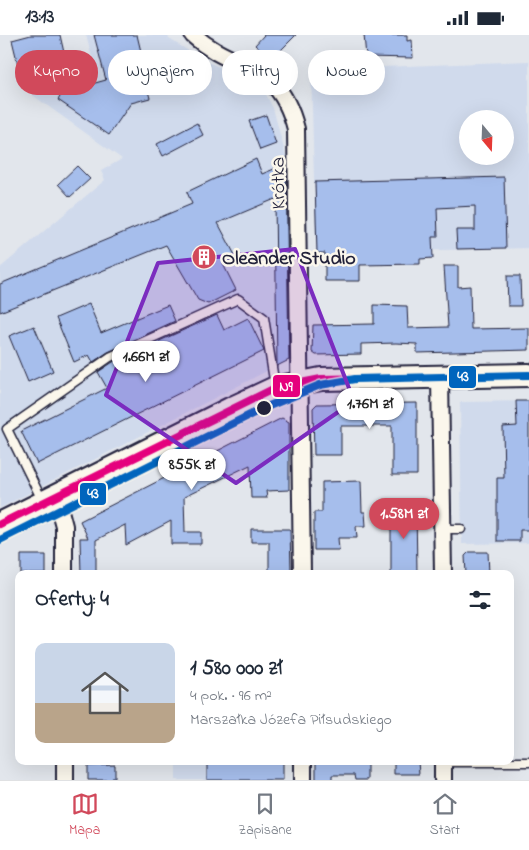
<!DOCTYPE html>
<html lang="pl">
<head>
<meta charset="utf-8">
<style>
  body { margin:0; font-family:"Indie Flower",sans-serif; background:#f6f6f7; color:#1f2937; height:100vh; display:flex; flex-direction:column; font-size:19px; white-space:nowrap }
  * { box-sizing:border-box; margin:0 }
  p { font-size:16px; color:#747a83 }
  .icon { flex:none; width:28px; height:28px; fill:none; stroke:currentColor; stroke-width:2; stroke-linecap:round; stroke-linejoin:round }
  .map { position:relative; flex:1; overflow:hidden }
  .details { position:absolute; left:15px; top:535px; width:499px; height:195px; display:flex; flex-direction:column; background:#fff; border-radius:10px; box-shadow:0 5px 20px #0002 }
  .details>* { flex:none }
  .guide { position:absolute; left:15px; top:15px; width:500px; height:45px; display:flex; gap:10px }
  .needle { width:32px; rotate:161deg }
  .buttons { position:absolute; left:459px; top:75px; display:grid; gap:10px }
  .buttons a { display:grid; place-items:center; width:55px; height:55px; border-radius:50%; background:#fff; box-shadow:0 5px 20px #0002; font-size:25px }
  .price { position:absolute; translate:-50% -42px; padding:0 11px; border-radius:18px; background:#fff; color:#222; font-size:16px; line-height:32px; filter:drop-shadow(0 1px 2px #0008) }
  .price::after { content:''; position:absolute; left:50%; top:30px; width:15px; height:11px; margin-left:-8px; background:inherit; clip-path:polygon(0 0,100% 0,50% 100%) }
  .price.active { background:#d1495b; color:#fff }
  ul { padding:0; list-style:none }
  li { display:flex; align-items:center; gap:15px; height:125px; padding:0 20px }
  li+li { border-top:1px solid #e0e1e3 }
  li span { display:grid; place-items:center; flex:none; width:140px; height:100px; border-radius:10px; color:#555 }
  li>.icon { margin-inline-start:auto }
  span .icon { width:60px; height:60px; fill:#fffc; stroke-width:1 }
  li b { font-size:21px }
  h2 { display:flex; justify-content:space-between; align-items:center; height:60px; padding:0 20px; font-size:21px }
  .pill { padding:0 18px; border-radius:22px; background:#fff; box-shadow:0 5px 20px #0002; font-size:18px; line-height:45px }
  .pill.active { background:#d1495b; color:#fff }
  .status { display:flex; justify-content:space-between; align-items:center; height:35px; padding:0 25px; background:#fff; direction:ltr }
  .status svg { height:14px; fill:currentColor }
  .dock { display:flex; justify-content:space-around; align-items:center; height:70px; border-top:1px solid #e0e1e3; background:#fff; font-size:14px; color:#747a83 }
  .dock a { display:grid; justify-items:center; gap:2px }
  .dock .active { color:#d1495b }
  .map>svg:first-child { display:block }
</style>
</head>
<body>
<div class="status"><b>13:13</b><svg viewBox="0 0 49 12"><path d="M0 12V9h3v3zM5 12V6h3v6zM10 12V3h3v9zM15 12V0h3v12zM26 1h20v11H26zM47 4h2v5h-2z"/></svg></div>
<div class="map">
<svg width="529" height="745" viewBox="0 0 529 745">
  <rect width="100%" height="100%" fill="#e2e6ec"/>
  <filter id="ink" filterUnits="userSpaceOnUse"><feTurbulence type="fractalNoise" baseFrequency=".02" numOctaves="2"/><feDisplacementMap in="SourceGraphic" scale="10" xChannelSelector="R" yChannelSelector="G"/><feConvolveMatrix kernelMatrix="1 2 1 2 8 2 1 2 1" color-interpolation-filters="sRGB"/></filter>
  <g filter="url(#ink)">
    <path fill="#d0daec" fill-rule="evenodd" d="M86 0H168L169 4 207 27 260 48 273 73 288 129 290 324 0 473V233L105 145 101 136 122 124 31 59 96 38Z
      M529 26V213L316 218 311 35ZM468 84H505V121H468Z
      M529 366V508L462 509 460 367Z
      M176 726H251V745H176Z"/>
    <path fill="#a6beec" stroke="#22223b" d="M31 0H60L65 22 19 34 12 5Z
      M94 0H137L142 21 138 22 150 63 131 68 109 100 58 65 63 57 106 45Z
      M264 0H296L271 25 255 10Z
      M364 0H407V6L412 5 413 23 366 22Z
      M266 80 276 109 260 115 249 86Z
      M197 88 203 100 163 121 157 109Z
      M256 124 262 139 286 129 289 325 277 331 275 164 218 188 236 222 223 229 236 255 208 269 198 265 166 210 0 277V249L192 169 187 157Z
      M77 131 90 144 70 162 58 149Z
      M504 142 506 213 457 214 456 195H475V171L437 173 438 202H432L433 223 420 224V229L360 230V246H325V218H317L315 147Z
      M444 231H458V252L470 251 471 294 529 293V315L417 318V309L396 308 361 309V319L316 320 312 317 313 290 374 289V270L407 271 408 293 448 292Z
      M507 241H520L521 271H508Z
      M89 269 101 298 168 270 175 286 108 317 93 327 89 320 74 327 56 283Z
      M217 280 224 295 248 283 264 316 37 429 21 396 107 353 98 337 113 327Z
      M34 291 53 336 28 347 9 301Z
      M516 366H529V495H520V506H497V443H504L503 392 517 391Z
      M417 368V440H392V391H341V420H314L313 373 317 369Z
      M282 383 289 387V455L266 456 267 463H251L250 430 184 462 185 497H201V509H171V486L126 510 125 490 96 505V539H81L80 503H88L80 486Z
      M361 446 362 477H365L366 491H356L357 503H338L339 515H314V477H322V447Z
      M391 470H416L417 539H391Z
      M251 494H290L291 537H269V507H251Z
      M469 517H488L489 539H466L465 521Z
      M21 520H46V539H21Z
      M207 726H283V745H207Z
      M316 726H367V745H355L354 740H332V745H316Z
      M394 726H418L419 739H394Z
      M115 730V742H113V745H88V731Z"/>
    <g fill="none" stroke-linecap="round" stroke-linejoin="round">
      <defs>
        <path id="service" d="M42 465 7 394 110 322 238 264 264 283 275 351
          M442 494H461
          M443 727H529"/>
        <path id="minor" d="M193 0C236 39 278 23 296 94L302 539
          M440 342 443 539
          M56 461 64 491V539
          M65 726V745
          M303 726V745
          M443 726V745"/>
        <path id="secondary" d="M0 489 230 374 275 353 321 344 529 340"/>
      </defs>
      <use href="#service" stroke="#22223b" stroke-width="11"/>
      <use href="#minor" stroke="#22223b" stroke-width="20"/>
      <use href="#secondary" stroke="#22223b" stroke-width="26"/>
      <use href="#service" stroke="#fbf7ec" stroke-width="8"/>
      <use href="#minor" stroke="#fbf7ec" stroke-width="16"/>
      <use href="#secondary" stroke="#fbf7ec" stroke-width="22"/>
      <defs>
        <path id="bus-1" d="M0 489 275 353 321 344 529 340"/>
      </defs>
      <use href="#bus-1" stroke="#fbf7ec" stroke-width="11"/>
      <use href="#bus-1" stroke="#e5007d" stroke-width="8"/>
      <defs>
        <path id="tram-1" d="M0 505 264 373 320 350 355 344 529 340"/>
      </defs>
      <use href="#tram-1" stroke="#fbf7ec" stroke-width="11"/>
      <use href="#tram-1" stroke="#0065bd" stroke-width="8"/>
    </g>
  </g>
  <path fill="#7b2cbf" fill-opacity="0.2" stroke="#7b2cbf" stroke-width="4" stroke-linejoin="round" d="M295 214 354 366 236 448 106 360 158 228Z"/>
  <defs>
    <symbol id="building-disc" viewBox="-11 -11 22 22"><circle r="9.5" fill="#d1495b" stroke="#fbf7ec"/><path d="M-4-6H4V6H1V3H-1V6H-4ZM-2.5-4.3h1.7v1.8h-1.7ZM.8-4.3h1.7v1.8H.8ZM-2.5-1h1.7V.8h-1.7ZM.8-1h1.7V.8H.8Z" fill="#fff"/></symbol>
  </defs>
  <g fill-rule="evenodd">
    <use href="#building-disc" x="190" y="208" width="28" height="28"/>
  </g>
  <circle fill="#22223b" stroke="#fbf7ec" stroke-width="2" cx="264" cy="373" r="8"/>
  <g text-anchor="middle" stroke-width="5" stroke-linejoin="round" paint-order="stroke">
    <g font-size="20" fill="#22223b" stroke="#fbf7ec">
      <text transform="translate(277 148) rotate(-91)" y="7">Krótka</text>
    </g>
    <g font-size="20" font-weight="bold" fill="#22223b" stroke="#fbf7ec" text-anchor="start">
      <text x="222" y="229">Oleander Studio</text>
    </g>
  </g>
  <g stroke="#fbf7ec" stroke-width="2">
    <rect x="448" y="330" width="29" height="24" rx="5" fill="#0065bd"/>
    <rect x="272" y="339" width="29" height="24" rx="5" fill="#e5007d"/>
    <rect x="79" y="447" width="28" height="24" rx="5" fill="#0065bd"/>
  </g>
  <g font-size="14" text-anchor="middle" font-weight="bold" fill="#fff">
    <text x="463" y="346">43</text>
    <text x="286" y="356">N9</text>
    <text x="93" y="463">43</text>
  </g>
</svg>
<div class="buttons">
<a><svg class="needle" viewBox="-14 -14 28 28"><path d="M0-13l5 13h-10z" fill="#e53935"/><path d="M0 13l5-13h-10z" fill="#747a83"/></svg></a>
</div>
<b class="price" style="left:146px;top:348px">1.66M zł</b>
<b class="price" style="left:370px;top:395px">1.76M zł</b>
<b class="price" style="left:192px;top:456px">855K zł</b>
<b class="price active" style="left:404px;top:505px">1.58M zł</b>
<div class="guide">
<a class="pill active">Kupno</a>
<a class="pill">Wynajem</a>
<a class="pill">Filtry</a>
<a class="pill">Nowe</a>
</div>
<section class="details">
<h2>Oferty: 4<svg class="icon" aria-label="filters" viewBox="0 0 24 24"><path d="M4 7h16M4 17h16"/><circle cx="9" cy="7" r="2"/><circle cx="15" cy="17" r="2"/></svg></h2>
<ul>
<li><span style="background:linear-gradient(#c9d6e8 60%,#b9a48a 0)"><svg class="icon" aria-label="home" viewBox="0 0 24 24"><path d="M3 11l9-7 9 7M6 9v11h12V9"/></svg></span><div><b>1 580 000 zł</b><p>4 pok. · 96 m²</p><p>Marszałka Józefa Piłsudskiego</p></div></li>
</ul>
</section>
</div>
<nav class="dock">
<a class="active"><svg class="icon" aria-label="map" viewBox="0 0 24 24"><path d="M3 6l6-2 6 2 6-2v14l-6 2-6-2-6 2zM9 4v14M15 6v14"/></svg>Mapa</a>
<a><svg class="icon" aria-label="saved" viewBox="0 0 24 24"><path d="M7 4h10v16l-5-4-5 4z"/></svg>Zapisane</a>
<a><svg class="icon" aria-label="home" viewBox="0 0 24 24"><path d="M3 11l9-7 9 7M6 9v11h12V9"/></svg>Start</a>
</nav>
</body>
</html>
